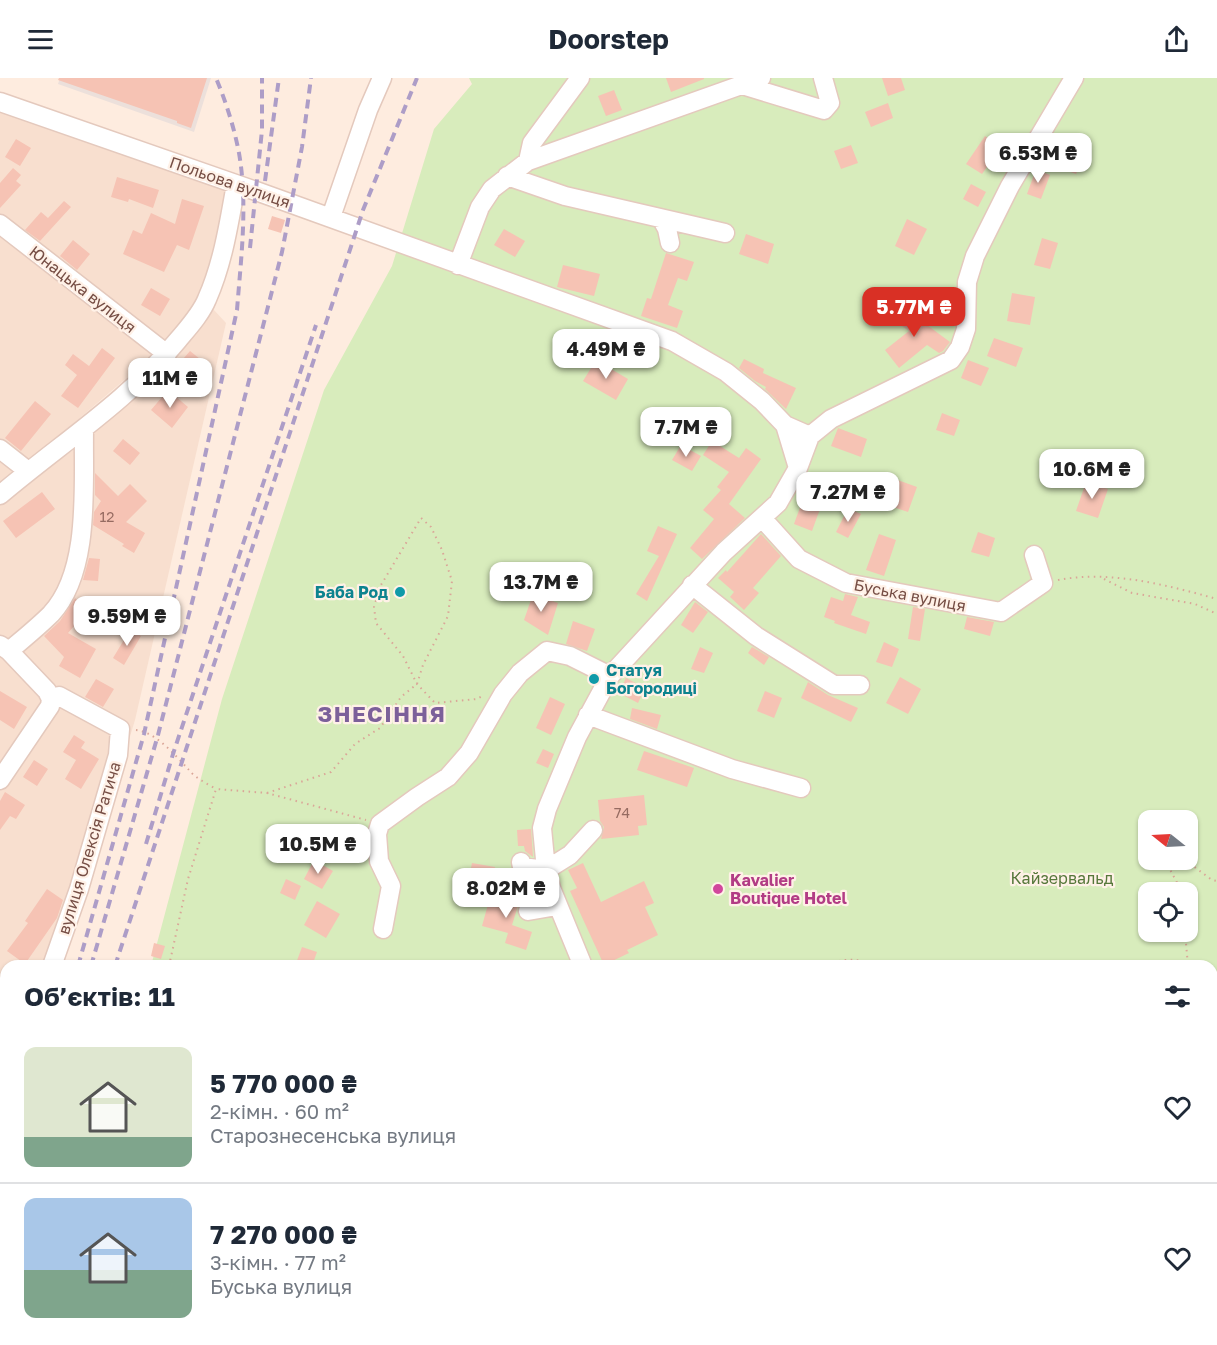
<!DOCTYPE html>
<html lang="uk">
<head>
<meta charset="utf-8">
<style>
  body { margin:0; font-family:"Golos Text",sans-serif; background:#f6f6f7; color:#1f2937; height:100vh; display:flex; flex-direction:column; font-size:22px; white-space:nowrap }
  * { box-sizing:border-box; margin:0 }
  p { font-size:20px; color:#747a83 }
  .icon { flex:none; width:33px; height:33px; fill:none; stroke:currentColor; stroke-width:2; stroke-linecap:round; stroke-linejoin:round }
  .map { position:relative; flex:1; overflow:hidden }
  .side { position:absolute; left:0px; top:882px; width:1218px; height:386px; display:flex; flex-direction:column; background:#fff; border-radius:18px 18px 0 0; box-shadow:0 2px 4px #0004 }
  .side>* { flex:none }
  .needle { width:39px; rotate:288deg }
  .controls { position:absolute; left:1138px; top:732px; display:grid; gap:12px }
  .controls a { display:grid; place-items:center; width:60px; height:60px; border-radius:12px; background:#fff; box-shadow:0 2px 4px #0004; font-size:30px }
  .price { position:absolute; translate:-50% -51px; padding:0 14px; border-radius:12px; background:#fff; color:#222; font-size:20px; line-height:39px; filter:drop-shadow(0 2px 3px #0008) }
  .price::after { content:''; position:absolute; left:50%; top:36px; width:18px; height:14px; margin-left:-9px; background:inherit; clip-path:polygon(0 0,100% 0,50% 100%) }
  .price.current { background:#d93025; color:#fff }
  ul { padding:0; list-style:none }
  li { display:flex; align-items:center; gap:18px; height:150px; padding:0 24px }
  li+li { border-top:2px solid #e0e1e3 }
  li span { display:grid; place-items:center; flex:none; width:168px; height:120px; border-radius:12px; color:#555 }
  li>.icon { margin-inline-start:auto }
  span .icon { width:72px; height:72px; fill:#fffc; stroke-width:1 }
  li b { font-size:26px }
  h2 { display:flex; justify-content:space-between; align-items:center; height:72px; padding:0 24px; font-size:26px }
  header { display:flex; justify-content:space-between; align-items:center; height:78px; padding:0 24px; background:#fff; font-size:27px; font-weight:700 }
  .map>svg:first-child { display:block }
</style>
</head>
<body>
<header><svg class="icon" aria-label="menu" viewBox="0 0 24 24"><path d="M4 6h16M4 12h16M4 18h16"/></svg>Doorstep<svg class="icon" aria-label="share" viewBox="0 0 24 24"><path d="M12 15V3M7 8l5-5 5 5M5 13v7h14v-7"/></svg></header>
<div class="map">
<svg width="1217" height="1267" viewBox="0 0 1217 1267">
  <rect width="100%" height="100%" fill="#feecdf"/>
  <path fill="#f8dfcf" d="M0 29 220 105 226 115 217 168 202 215 176 252 150 280 0 408Z
    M213 231 226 245 135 642 60 888H6V1064L0 1083V426L72 373 168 284Z"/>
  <path fill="#ece0db" d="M60 0H211L194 54 58 6Z"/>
  <path fill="#d8ecbc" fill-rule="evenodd" d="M469 0H1217V1267H49L50 1262H1212V888H151L222 621 324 312 392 188 434 51 472 6ZM1149 742H1188V782H1149ZM1149 814H1188V854H1149Z"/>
  <path fill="#f6c3b4" d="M59 0H207L191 50 177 45V43L58 2Z
    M666 0H704V1L671 14Z
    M882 0H901L905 12 888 18Z
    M614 12 622 32 606 38 598 18Z
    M888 25 893 40 871 49 865 34Z
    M985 58 1001 69 982 96 966 86Z
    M16 61 31 70 20 88 5 79Z
    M851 67 858 85 841 91 834 73Z
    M1058 71 1082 81 1076 96 1052 87Z
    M13 90 21 97 16 103 21 107 0 130V105Z
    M1036 91 1050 97 1041 121 1027 116Z
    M117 99 159 112 153 130 129 121 128 124 111 119Z
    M971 106 986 114 978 129 963 121Z
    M182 121 204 128 189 172 177 167 164 194 123 176 133 152 142 156 151 135 175 146Z
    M64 123 71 129 40 163 25 152 41 134 48 140Z
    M272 138 285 142 281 155 268 151Z
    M907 141 927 151 914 177 895 168Z
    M504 151 525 163 515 179 494 167Z
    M746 156 774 166 768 186 739 176Z
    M1042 160 1058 165 1050 191 1034 187Z
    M73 162 90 176 77 192 60 178Z
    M666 175 694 184 687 203 678 200 668 227 683 233 677 250 641 238 647 220 651 221Z
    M563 187 600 196 594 218 557 209Z
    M151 210 170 221 160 238 141 227Z
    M1012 215 1035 219 1030 247 1007 243Z
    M932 216H946L945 232 931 230Z
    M900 227 950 264 943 273 939 275 927 267 899 290 885 272 909 253 891 240Z
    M994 260 1023 270 1016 289 987 278Z
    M102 270 115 280 78 330 61 318 77 297 65 287 73 276 89 288Z
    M190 273 205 285 192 301 177 288Z
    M744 281 764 291 763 295 796 310 786 331 765 311 766 309 755 303 739 290Z
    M596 282 628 301 616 322 583 303Z
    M968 282 989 290 981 308 961 300Z
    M168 312 188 329 172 350 151 332Z
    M35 323 51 336 21 373 5 360Z
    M942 335 960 342 954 358 936 352Z
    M838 350 867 361 861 379 831 368Z
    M123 361 140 375 130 387 113 373Z
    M712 363 739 380 746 370 761 381 729 426 745 440 702 481 690 470 714 441 703 432 721 412 717 409 729 394 703 377Z
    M681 367 701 378 692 393 672 382Z
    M95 395 118 418 130 406 147 423 126 444 145 455 134 475 122 468 124 466 93 447 94 434 101 423 95 417Z
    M895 401 917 409 908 434 887 427Z
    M1086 404 1108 411 1098 440 1076 433Z
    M42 414 55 431 16 460 3 443Z
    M802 424 820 431 812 453 794 446Z
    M848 430 861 436 848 460 836 454Z
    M658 448 677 456 647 523 636 516 659 478 647 473Z
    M978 454 995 460 989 479 971 474Z
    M761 456 781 478 753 510 759 515 744 532 730 519 734 514 718 500 726 492 727 494Z
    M879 456 896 462 884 498 866 492Z
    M89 480 100 481 98 503 83 502Z
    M533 516 558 525 548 557 524 542Z
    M845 516 858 519 851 537 870 544 866 556 834 545 835 543 824 539 831 519 843 523Z
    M75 520 88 532 68 555 96 571 80 600 59 588 64 579 44 558 60 543Z
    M695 524 708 534 693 555 681 547Z
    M913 529 925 531 920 563 908 561Z
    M967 539 994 544 990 558 964 551Z
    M573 543 595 551 587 573 566 566Z
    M130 552 141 558 124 587 113 580Z
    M884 564 899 571 892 589 876 584Z
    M700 569 713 575 704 595 691 591Z
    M752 569 769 579 764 587 748 575Z
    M900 599 921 611 908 636 886 625Z
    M626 600 645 610 638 625 619 615Z
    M96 601 114 611 103 629 85 619Z
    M808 604 828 617 858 630 851 644 801 620Z
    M0 613 27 629 14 651 0 642Z
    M765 613 782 620 774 640 757 633Z
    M550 619 565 626 551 657 536 650Z
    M632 630 661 637 657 651 630 641Z
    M74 657 85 664 81 670 99 681 81 711 65 701 76 682 63 674Z
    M543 671 554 676 548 690 536 685Z
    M644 673 694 690 687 709 637 692Z
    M34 682 48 691 37 708 23 699Z
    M5 714 25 727 16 741 10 738 0 752V723Z
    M644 717 647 747 638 748 639 757 601 761 604 749 600 743 598 722Z
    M531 751 533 779 525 773 524 768H518L517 752Z
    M314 782 333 793 322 811 304 801Z
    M472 785 495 789 490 810 468 805Z
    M583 785 601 824 644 803 654 825 645 829 658 857 627 872 629 875 604 887 570 813 577 810 568 792Z
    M286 801 301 808 295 822 280 815Z
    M47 811 63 822 57 840 25 886 7 873 28 845 25 843Z
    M492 812 517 819 515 827 518 828 512 847 532 854 526 872 505 865 508 855 482 848Z
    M317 823 340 836 326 860 304 847Z
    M154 865 165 868 161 881 151 878Z
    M302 869 317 874 312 888H295Z"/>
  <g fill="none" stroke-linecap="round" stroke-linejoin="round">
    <defs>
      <path id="minor" d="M742 7 824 32 830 25 823 0
        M0 24 256 113 672 263 726 294 762 323 785 347 810 358
        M528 83 532 65 580 0
        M507 98 565 118 725 155
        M331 139 368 32 382 0
        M662 142 667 151 670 165
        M0 146 167 276
        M458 187 480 129 492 111 528 83 761 0
        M785 347 798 390
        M0 371 28 393
        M0 417C60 366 128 323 178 262 188 250 201 236 207 221 223 185 229 145 236 106
        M762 440 799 481 846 505 1001 534 1043 505 1034 477
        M692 507 756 558 834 607H860
        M0 567 9 573 47 613 51 621 50 628 0 702
        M9 573C23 561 38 549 51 536 91 493 83 407 84 352
        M51 621 59 618 120 651 118 677 79 811 52 888
        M588 637 732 691 801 710
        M521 784 522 789 546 792 570 777 593 752
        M528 833 557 828
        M383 851 391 808 379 783 377 756 380 746 417 719 448 699 469 675 503 616 520 595 547 573 570 578 610 598
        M583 888 551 810 546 792 542 750 547 731 577 659 610 598 724 474 778 425 798 390 810 358 831 341 951 282 960 269 966 251 967 204 975 178 1010 108 1074 0
        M0 1052 6 1030
        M626 1262 628 1267
        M294 1267 296 1262
        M496 1267 505 1262"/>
    </defs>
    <use href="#minor" stroke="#e4c9bd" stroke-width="21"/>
    <path stroke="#daa698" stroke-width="2" stroke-dasharray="1.5 4.5" stroke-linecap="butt" d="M1104 501 1132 515 1195 526 1217 536
      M1058 502C1110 492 1167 507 1217 521
      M136 652C156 654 176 678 189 692 195 700 208 706 216 711
      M267 715 331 694 355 666 380 650 401 619 417 606 423 587 448 538 452 503 442 472 431 449 421 440 381 507 374 529 376 545 403 578 417 606 435 625 477 621 484 617
      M1165 782 1182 814
      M1185 782 1212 802 1217 803
      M1185 854 1188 888
      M169 888 188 801 216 711 267 715 366 742
      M828 888C842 877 867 883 883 888
      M1212 913 1217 911
      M1212 971 1217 970
      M1212 1145 1217 1146
      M1212 1216 1217 1213
      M1212 1237 1217 1229
      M809 1262 810 1267
      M990 1262 1018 1267
      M78 1267 79 1262
      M939 1267 949 1262
      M1053 1267 1056 1262
      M1145 1267 1151 1262
      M1194 1267 1197 1262
      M1215 1267H1217"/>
    <use href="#minor" stroke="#fff" stroke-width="18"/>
    <path stroke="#ad9dc7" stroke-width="4" stroke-dasharray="9 6" stroke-linecap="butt" d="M265 103 279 0
      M250 170 262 52V0
      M146 766 173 676 316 247
      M78 888 144 656 237 232C241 180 248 127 239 75 234 49 226 24 216 0
      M91 888 158 657 282 174 302 69 311 0
      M115 888 363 132 417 0
      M0 1151 6 1139
      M0 1177 6 1159
      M0 1210 6 1192
      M0 1231 6 1213"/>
  </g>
  <g fill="#0f9aa8" stroke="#fff1e7" stroke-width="2">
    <circle cx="400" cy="514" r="6"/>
    <circle cx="594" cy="601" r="6"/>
  </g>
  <circle fill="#d1479c" stroke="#fff1e7" stroke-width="2" cx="718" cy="811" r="6"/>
  <g text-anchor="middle" stroke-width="4.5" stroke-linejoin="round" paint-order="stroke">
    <g font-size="14" fill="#966b61">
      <text x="107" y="444">12</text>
      <text x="622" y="740">74</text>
    </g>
    <g font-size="16" fill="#764e45" stroke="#fff1e7">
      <text transform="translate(230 104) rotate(19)" y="6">Польова вулиця</text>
      <text transform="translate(83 211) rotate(38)" y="6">Юнацька вулиця</text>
      <text transform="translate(910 517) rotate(11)" y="6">Буська вулиця</text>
      <text transform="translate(89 770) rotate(-73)" y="6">вулиця Олексія Ратича</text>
    </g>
    <g font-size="16" font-weight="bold" fill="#0d838f" stroke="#fff1e7" text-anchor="end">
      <text x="388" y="520">Баба Род</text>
      <text x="606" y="598" text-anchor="start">Статуя<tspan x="606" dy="18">Богородиці</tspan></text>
    </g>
    <g font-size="16" fill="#56773a" stroke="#fff1e7">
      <text x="1062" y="806">Кайзервальд</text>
    </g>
    <g font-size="16" font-weight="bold" fill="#b23c85" stroke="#fff1e7" text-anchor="start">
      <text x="730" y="808">Kavalier<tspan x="730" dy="18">Boutique Hotel</tspan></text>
    </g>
    <g font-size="22" font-weight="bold" letter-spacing="1.5" fill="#7c609a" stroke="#fff1e7">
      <text x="382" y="644">ЗНЕСІННЯ</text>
    </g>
  </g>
</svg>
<div class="controls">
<a><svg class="needle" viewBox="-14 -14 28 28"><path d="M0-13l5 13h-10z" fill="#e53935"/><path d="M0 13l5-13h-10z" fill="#747a83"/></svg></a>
<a><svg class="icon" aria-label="locate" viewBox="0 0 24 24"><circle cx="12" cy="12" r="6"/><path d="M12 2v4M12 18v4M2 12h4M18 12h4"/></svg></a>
</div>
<b class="price" style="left:1038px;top:106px">6.53M ₴</b>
<b class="price current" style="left:914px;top:260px">5.77M ₴</b>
<b class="price" style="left:606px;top:302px">4.49M ₴</b>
<b class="price" style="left:170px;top:331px">11M ₴</b>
<b class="price" style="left:686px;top:380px">7.7M ₴</b>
<b class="price" style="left:1092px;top:422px">10.6M ₴</b>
<b class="price" style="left:848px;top:445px">7.27M ₴</b>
<b class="price" style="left:541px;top:535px">13.7M ₴</b>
<b class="price" style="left:127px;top:569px">9.59M ₴</b>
<b class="price" style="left:318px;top:797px">10.5M ₴</b>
<b class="price" style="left:506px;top:841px">8.02M ₴</b>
<section class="side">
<h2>Об’єктів: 11<svg class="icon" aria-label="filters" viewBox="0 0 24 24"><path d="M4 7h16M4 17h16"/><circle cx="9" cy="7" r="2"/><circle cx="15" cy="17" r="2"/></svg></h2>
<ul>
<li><span style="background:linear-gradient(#dfe7d0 75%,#7fa58c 0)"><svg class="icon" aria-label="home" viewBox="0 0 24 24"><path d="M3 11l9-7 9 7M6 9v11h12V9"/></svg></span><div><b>5 770 000 ₴</b><p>2-кімн. · 60 m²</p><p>Старознесенська вулиця</p></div><svg class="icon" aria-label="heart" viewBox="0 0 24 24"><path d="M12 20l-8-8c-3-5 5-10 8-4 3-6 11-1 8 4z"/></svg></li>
<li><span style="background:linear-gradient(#a9c7e8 60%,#7fa58c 0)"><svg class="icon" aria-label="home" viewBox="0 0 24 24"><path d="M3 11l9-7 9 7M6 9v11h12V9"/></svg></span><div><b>7 270 000 ₴</b><p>3-кімн. · 77 m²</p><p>Буська вулиця</p></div><svg class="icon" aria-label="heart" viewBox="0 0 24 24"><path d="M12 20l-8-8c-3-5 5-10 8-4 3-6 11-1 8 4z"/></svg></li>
</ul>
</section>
</div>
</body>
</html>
